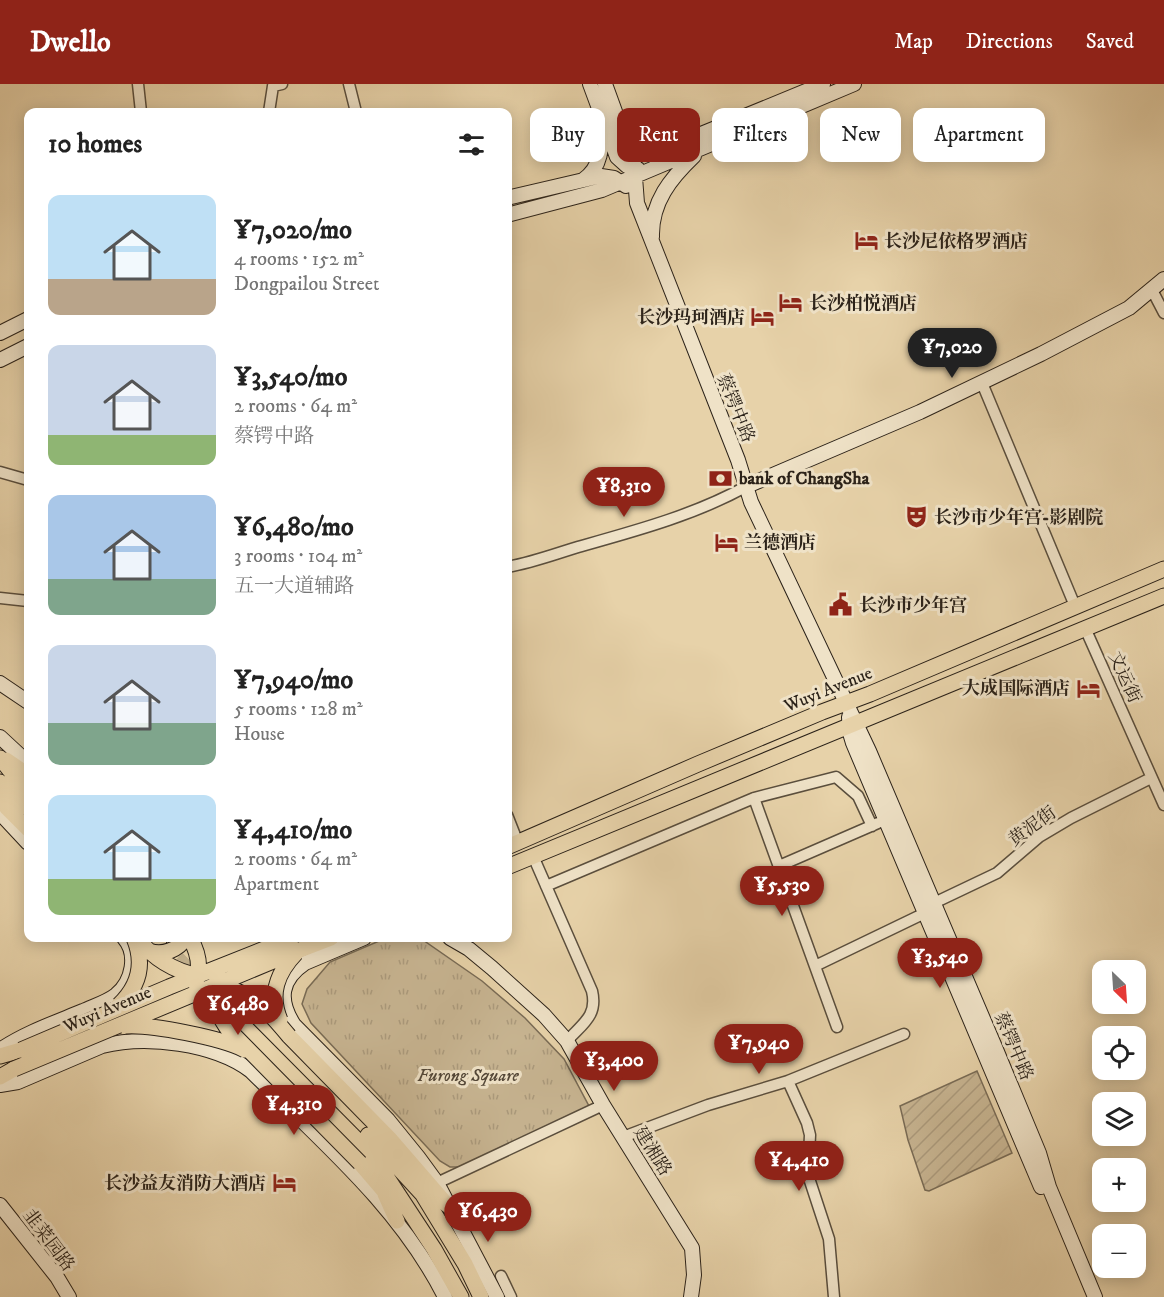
<!DOCTYPE html>
<html lang="en">
<head>
<meta charset="utf-8">
<style>
  body { margin:0; font-family:"IM FELL DW Pica","Noto Serif SC",serif; background:#f2f2f2; color:#222; height:100vh; display:flex; flex-direction:column; font-size:22px; white-space:nowrap }
  * { box-sizing:border-box; margin:0 }
  p { font-size:20px; color:#767676 }
  .icon { flex:none; width:33px; height:33px; fill:none; stroke:currentColor; stroke-width:2; stroke-linecap:round; stroke-linejoin:round }
  .map { position:relative; flex:1; overflow:hidden }
  .details { position:absolute; left:24px; top:24px; width:488px; height:834px; display:flex; flex-direction:column; background:#fff; border-radius:12px; box-shadow:0 3px 15px #0003 }
  .details>* { flex:none }
  .top-card { position:absolute; left:530px; top:24px; width:544px; height:54px; display:flex; gap:12px }
  .needle { width:39px; rotate:155deg }
  .buttons { position:absolute; left:1092px; top:876px; display:grid; gap:12px }
  .buttons a { display:grid; place-items:center; width:54px; height:54px; border-radius:12px; background:#fff; box-shadow:0 3px 15px #0003; font-size:30px }
  .price { position:absolute; translate:-50% -51px; padding:0 14px; border-radius:21px; background:#8f2418; color:#fff; font-size:20px; line-height:39px; filter:drop-shadow(0 2px 3px #0008) }
  .price::after { content:''; position:absolute; left:50%; top:36px; width:18px; height:14px; margin-left:-9px; background:inherit; clip-path:polygon(0 0,100% 0,50% 100%) }
  .price.current { background:#222; color:#fff }
  ul { padding:0; list-style:none }
  li { display:flex; align-items:center; gap:18px; height:150px; padding:0 24px }
  li span { display:grid; place-items:center; flex:none; width:168px; height:120px; border-radius:12px; color:#555 }
  li>.icon { margin-inline-start:auto }
  span .icon { width:72px; height:72px; fill:#fffc; stroke-width:1 }
  li b { font-size:26px }
  h2 { display:flex; justify-content:space-between; align-items:center; height:72px; padding:0 24px; font-size:26px }
  .pill { padding:0 21px; border-radius:12px; background:#fff; box-shadow:0 3px 15px #0003; font-size:21px; line-height:54px }
  .pill.current { background:#8f2418; color:#fff }
  header { display:flex; align-items:center; gap:36px; box-sizing:border-box; height:84px; padding:0 30px; background:#8f2418; color:#fff }
  header strong { font-size:28px }
  nav { display:flex; gap:33px; margin-inline-start:auto; font-size:21px }
  .map>svg:first-child { display:block }
</style>
</head>
<body>
<header>
<strong>Dwello</strong>
<nav><a>Map</a><a>Directions</a><a>Saved</a></nav>
</header>
<div class="map">
<svg width="1164" height="1213" viewBox="0 0 1164 1213">
  <defs>
    <pattern id="park-tufts" width="24" height="20" patternUnits="userSpaceOnUse" patternTransform="scale(1.5)"><rect width="24" height="20" fill="#c7b491"/><path d="M3 7l-1-3M5 7V3M7 7l1-3M15 17l-1-3M17 17v-4M19 17l1-3" fill="none" stroke="#ab9a7c"/></pattern>
    <pattern id="garden-furrows" width="10" height="10" patternUnits="userSpaceOnUse" patternTransform="scale(1.5)"><rect width="10" height="10" fill="#c7b491"/><path d="M-1 1l2-2M0 10L10 0M9 11l2-2" fill="none" stroke="#ab9a7c"/></pattern>
  </defs>
  <rect width="100%" height="100%" fill="#e7d2a9"/>
  <filter id="stains"><feTurbulence type="fractalNoise" baseFrequency=".00333" numOctaves="4"/><feColorMatrix values="0 0 0 0 .2 0 0 0 0 .09 0 0 0 0 .02 0 0 0 .5 -.17"/></filter>
  <radialGradient id="worn" r=".72"><stop offset=".6" stop-color="#630" stop-opacity="0"/><stop offset="1" stop-color="#630" stop-opacity=".3"/></radialGradient>
  <path fill="url(#park-tufts)" stroke="#796b55" stroke-width="1.5" d="M386 854H420L482 897 525 934 564 975 590 1024 461 1083H450L440 1077 311 939 302 920 307 905 330 878Z"/>
  <path fill="url(#garden-furrows)" stroke="#796b55" stroke-width="1.5" d="M977 987 1012 1069 929 1107 925 1106 908 1056 900 1022Z"/>
  <g fill="none" stroke-linecap="round" stroke-linejoin="round">
    <path stroke="#c1af8c" stroke-width="15" stroke-dasharray="15 8" stroke-linecap="butt" d="M161 858 242 939"/>
    <defs>
      <path id="street" d="M138 0 141 28
        M349 0 356 28
        M269 28 273 2 282 0
        M1152 206 1164 229
        M982 299 1075 522
        M0 388 28 396
        M507 483C531 479 555 470 578 463 635 447 695 431 747 402
        M0 514 28 517
        M1085 544 1164 721
        M754 714 837 943
        M507 731 518 759
        M533 772 592 907C598 932 582 940 567 957
        M779 782 878 739
        M546 802 754 714 836 693 858 712 872 742
        M934 819 997 789 1039 753 1071 734 1151 694
        M815 882 925 829
        M788 997 807 1039 810 1051 808 1091 829 1155 834 1213
        M623 1053 708 1021 788 997 904 950
        M437 1099 603 1021
        M501 1192 511 1213"/>
      <path id="secondary" d="M590 0 617 73 627 82 638 85
        M605 0 634 80 637 119 738 376 751 418 869 667 995 963 1039 1069 1049 1103 1095 1213
        M619 35C639 57 661 65 689 55L823 0
        M583 96C602 83 602 63 601 41
        M507 114 601 92 614 94 626 102
        M507 131 602 106 854 0
        M652 153C651 118 671 94 694 72
        M0 249 28 235
        M0 276 28 262
        M747 402 920 328 1041 270 1129 224 1164 195
        M0 599 28 618
        M849 633 850 649 853 659 1041 1103
        M0 653 28 679
        M0 729 28 759
        M364 854 305 879C280 896 278 916 294 941L388 1036 418 1073 437 1099 497 1213
        M450 854 469 865 492 884 544 931 567 957 603 1021 692 1164 694 1191 691 1213
        M0 966C25 949 54 939 83 927 94 922 107 918 116 911 133 897 138 870 124 854
        M0 1001 18 998 102 962C146 951 214 959 251 987 321 1057 400 1123 445 1213
        M0 1121 57 1193 69 1213"/>
      <path id="primary" d="M0 674 28 709
        M6 676 28 691
        M0 698 28 724
        M0 713 7 724 28 745
        M507 763 698 680 822 628 870 610 1164 485
        M507 783 1164 512
        M157 854 159 856
        M297 867 331 854
        M243 941 373 1072 434 1165 461 1213
        M289 952 389 1054 447 1121
        M0 972 21 966
        M0 993 14 985
        M368 1051 425 1113
        M360 1079 384 1107 400 1120
        M420 1106 465 1180 481 1213
        M385 1110 397 1137"/>
    </defs>
    <use href="#street" stroke="#5a4e3d" stroke-width="13"/>
    <use href="#secondary" stroke="#2b2219" stroke-width="16"/>
    <use href="#primary" stroke="#2b2219" stroke-width="17"/>
    <use href="#street" stroke="#efe2c7" stroke-width="10"/>
    <use href="#secondary" stroke="#efe2c7" stroke-width="14"/>
    <use href="#primary" stroke="#e7d2a9" stroke-width="15"/>
    <defs>
      <path id="primary-bridge" d="M137 854C153 874 173 887 199 892
        M190 854C198 868 202 883 195 899
        M149 867C162 872 179 866 185 854
        M219 893C213 913 215 927 227 944L360 1079
        M215 900C254 910 264 922 289 952
        M119 921C139 902 145 880 134 854
        M280 936C269 910 277 889 296 869
        M125 942C151 940 222 954 245 966
        M231 947 229 937C238 924 252 921 267 925
        M21 966 169 903 292 854
        M14 985 297 867"/>
    </defs>
    <use href="#primary-bridge" stroke="#2b2219" stroke-width="17" stroke-linecap="butt"/>
    <use href="#primary-bridge" stroke="#e7d2a9" stroke-width="15"/>
  </g>
  <defs>
    <symbol id="hotel-bare" viewBox="-9 -9 18 18"><path d="M-6-4.5h1.5V1H6V5H4.5V3h-9V5H-6ZM-4 0a1.8 1.8 0 1 1 3.6 0ZM.5 0V-2.5h3Q6-2.5 6 0Z" fill="#8f2418" stroke="#efe2c7" stroke-width="2.5" paint-order="stroke"/></symbol>
    <symbol id="bank-bare" viewBox="-9 -9 18 18"><path d="M-6-4H6V4H-6ZM0-2.3a2.3 2.3 0 1 0 0 4.6a2.3 2.3 0 1 0 0-4.6Z" fill="#8f2418" stroke="#efe2c7" stroke-width="2.5" paint-order="stroke"/></symbol>
    <symbol id="theatre-bare" viewBox="-9 -9 18 18"><path d="M-5-5.5Q0-4 5-5.5V0Q5 5 0 6Q-5 5-5 0ZM-3.3-2.5H-1v1.5H-3.3ZM1-2.5H3.3v1.5H1ZM-2.8 1Q0 5.5 2.8 1Z" fill="#8f2418" stroke="#efe2c7" stroke-width="2.5" paint-order="stroke"/></symbol>
    <symbol id="civic-bare" viewBox="-9 -9 18 18"><path d="M-.6-6.5H3V-4.5H.6V-3L4-1V1h2V6H-6V1h2V-1L-.6-3ZM-1.2 2.5V6h2.4V2.5Z" fill="#8f2418" stroke="#efe2c7" stroke-width="2.5" paint-order="stroke"/></symbol>
  </defs>
  <g fill-rule="evenodd">
    <use href="#hotel-bare" x="850" y="140" width="33" height="33"/>
    <use href="#hotel-bare" x="774" y="202" width="33" height="33"/>
    <use href="#hotel-bare" x="746" y="216" width="33" height="33"/>
    <use href="#bank-bare" x="704" y="378" width="33" height="33"/>
    <use href="#theatre-bare" x="900" y="416" width="33" height="33"/>
    <use href="#hotel-bare" x="710" y="442" width="33" height="33"/>
    <use href="#civic-bare" x="824" y="504" width="33" height="33"/>
    <use href="#hotel-bare" x="1072" y="588" width="33" height="33"/>
    <use href="#hotel-bare" x="268" y="1082" width="33" height="33"/>
  </g>
  <g text-anchor="middle" stroke-width="6" stroke-linejoin="round" paint-order="stroke">
    <g font-size="18" font-weight="bold" fill="#2b2219" stroke="#efe2c7" text-anchor="start">
      <text x="884" y="163">长沙尼依格罗酒店</text>
      <text x="809" y="225">长沙柏悦酒店</text>
      <text x="745" y="239" text-anchor="end">长沙玛珂酒店</text>
      <text x="739" y="400">bank of ChangSha</text>
      <text x="934" y="439">长沙市少年宫-影剧院</text>
      <text x="744" y="464">兰德酒店</text>
      <text x="859" y="527">长沙市少年宫</text>
      <text x="1070" y="610" text-anchor="end">大成国际酒店</text>
      <text x="266" y="1105" text-anchor="end">长沙益友消防大酒店</text>
    </g>
    <g font-size="18" fill="#2b2219" stroke="#efe2c7">
      <text transform="translate(736 324) rotate(68)" y="6">蔡锷中路</text>
      <text transform="translate(1125 593) rotate(66)" y="6">文运街</text>
      <text transform="translate(828 605) rotate(-22)" y="6">Wuyi Avenue</text>
      <text transform="translate(1032 742) rotate(-36)" y="6">黄泥街</text>
      <text transform="translate(107 925) rotate(-23)" y="6">Wuyi Avenue</text>
      <text transform="translate(1014 962) rotate(67)" y="6">蔡锷中路</text>
      <text transform="translate(653 1067) rotate(58)" y="6">建湘路</text>
      <text transform="translate(49 1156) rotate(53)" y="6">韭菜园路</text>
    </g>
    <g font-size="18" font-style="italic" fill="#524637" stroke="#efe2c7">
      <text x="468" y="997">Furong Square</text>
    </g>
  </g>
  <rect width="100%" height="100%" filter="url(#stains)"/>
  <rect width="100%" height="100%" fill="url(#worn)"/>
</svg>
<div class="buttons">
<a><svg class="needle" viewBox="-14 -14 28 28"><path d="M0-13l5 13h-10z" fill="#e53935"/><path d="M0 13l5-13h-10z" fill="#767676"/></svg></a>
<a><svg class="icon" aria-label="locate" viewBox="0 0 24 24"><circle cx="12" cy="12" r="6"/><path d="M12 2v4M12 18v4M2 12h4M18 12h4"/></svg></a>
<a><svg class="icon" aria-label="layers" viewBox="0 0 24 24"><path d="M12 4l9 5-9 5-9-5zM3 14l9 5 9-5"/></svg></a>
<a>+</a>
<a>−</a>
</div>
<b class="price current" style="left:952px;top:295px">¥7,020</b>
<b class="price" style="left:624px;top:434px">¥8,310</b>
<b class="price" style="left:782px;top:833px">¥5,530</b>
<b class="price" style="left:940px;top:905px">¥3,540</b>
<b class="price" style="left:238px;top:952px">¥6,480</b>
<b class="price" style="left:759px;top:991px">¥7,940</b>
<b class="price" style="left:614px;top:1008px">¥3,400</b>
<b class="price" style="left:294px;top:1052px">¥4,310</b>
<b class="price" style="left:799px;top:1108px">¥4,410</b>
<b class="price" style="left:488px;top:1159px">¥6,430</b>
<div class="top-card">
<a class="pill">Buy</a>
<a class="pill current">Rent</a>
<a class="pill">Filters</a>
<a class="pill">New</a>
<a class="pill">Apartment</a>
</div>
<section class="details">
<h2>10 homes<svg class="icon" aria-label="filters" viewBox="0 0 24 24"><path d="M4 7h16M4 17h16"/><circle cx="9" cy="7" r="2"/><circle cx="15" cy="17" r="2"/></svg></h2>
<ul>
<li><span style="background:linear-gradient(#bfe0f5 70%,#b9a48a 0)"><svg class="icon" aria-label="home" viewBox="0 0 24 24"><path d="M3 11l9-7 9 7M6 9v11h12V9"/></svg></span><div><b>¥7,020/mo</b><p>4 rooms · 152 m²</p><p>Dongpailou Street</p></div></li>
<li><span style="background:linear-gradient(#c9d6e8 75%,#8fb573 0)"><svg class="icon" aria-label="home" viewBox="0 0 24 24"><path d="M3 11l9-7 9 7M6 9v11h12V9"/></svg></span><div><b>¥3,540/mo</b><p>2 rooms · 64 m²</p><p>蔡锷中路</p></div></li>
<li><span style="background:linear-gradient(#a9c7e8 70%,#7fa58c 0)"><svg class="icon" aria-label="home" viewBox="0 0 24 24"><path d="M3 11l9-7 9 7M6 9v11h12V9"/></svg></span><div><b>¥6,480/mo</b><p>3 rooms · 104 m²</p><p>五一大道辅路</p></div></li>
<li><span style="background:linear-gradient(#c9d6e8 65%,#7fa58c 0)"><svg class="icon" aria-label="home" viewBox="0 0 24 24"><path d="M3 11l9-7 9 7M6 9v11h12V9"/></svg></span><div><b>¥7,940/mo</b><p>5 rooms · 128 m²</p><p>House</p></div></li>
<li><span style="background:linear-gradient(#bfe0f5 70%,#8fb573 0)"><svg class="icon" aria-label="home" viewBox="0 0 24 24"><path d="M3 11l9-7 9 7M6 9v11h12V9"/></svg></span><div><b>¥4,410/mo</b><p>2 rooms · 64 m²</p><p>Apartment</p></div></li>
</ul>
</section>
</div>
</body>
</html>
